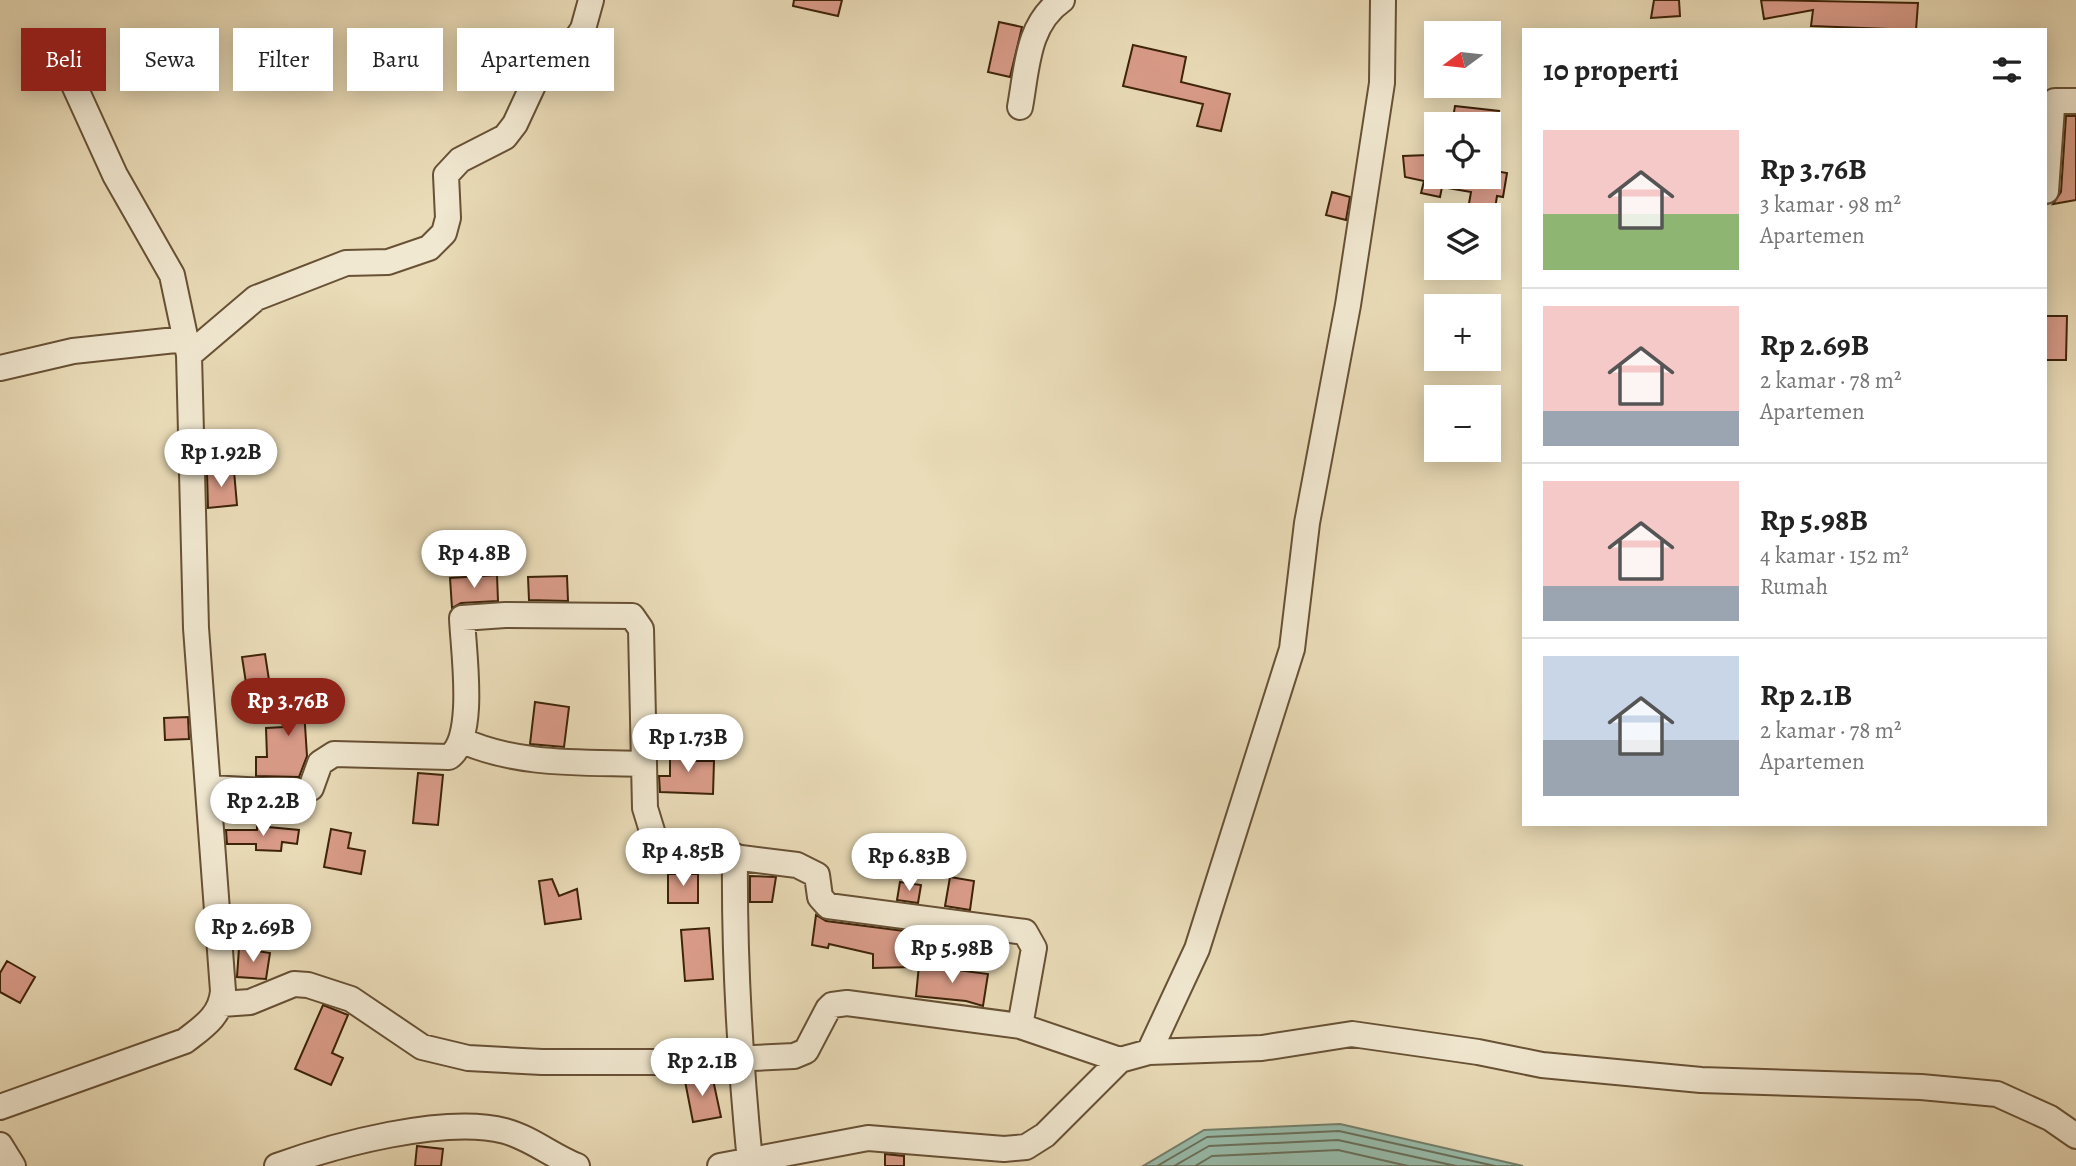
<!DOCTYPE html>
<html lang="id">
<head>
<meta charset="utf-8">
<style>
  body { margin:0; font-family:Alegreya,serif; background:#f6f6f6; color:#222; height:100vh; display:flex; flex-direction:column; font-size:26px; white-space:nowrap }
  * { box-sizing:border-box; margin:0 }
  p { font-size:23px; color:#767676 }
  .icon { flex:none; width:38px; height:38px; fill:none; stroke:currentColor; stroke-width:2; stroke-linecap:round; stroke-linejoin:round }
  .map { position:relative; flex:1; overflow:hidden }
  .sheet { position:absolute; left:1522px; top:28px; width:525px; height:798px; display:flex; flex-direction:column; background:#fff; border-radius:0px; box-shadow:0 4px 18px #0003 }
  .sheet>* { flex:none }
  .hud { position:absolute; left:21px; top:28px; width:665px; height:63px; display:flex; gap:14px }
  .needle { width:46px; rotate:255deg }
  .tools { position:absolute; left:1424px; top:21px; display:grid; gap:14px }
  .tools a { display:grid; place-items:center; width:77px; height:77px; border-radius:0px; background:#fff; box-shadow:0 4px 18px #0003; font-size:35px }
  .price { position:absolute; translate:-50% -60px; padding:0 16px; border-radius:24px; background:#fff; color:#222; font-size:23px; line-height:46px; filter:drop-shadow(0 2px 4px #0008) }
  .price::after { content:''; position:absolute; left:50%; top:42px; width:21px; height:16px; margin-left:-10px; background:inherit; clip-path:polygon(0 0,100% 0,50% 100%) }
  .price.on { background:#8f2418; color:#fff }
  ul { padding:0; list-style:none }
  li { display:flex; align-items:center; gap:21px; height:175px; padding:0 21px }
  li+li { border-top:2px solid #e0e0e0 }
  li span { display:grid; place-items:center; flex:none; width:196px; height:140px; border-radius:0px; color:#555 }
  li>.icon { margin-inline-start:auto }
  span .icon { width:84px; height:84px; fill:#fffc; stroke-width:1 }
  li b { font-size:30px }
  h2 { display:flex; justify-content:space-between; align-items:center; height:84px; padding:0 21px; font-size:30px }
  .pill { padding:0 24px; border-radius:0px; background:#fff; box-shadow:0 4px 18px #0003; font-size:24px; line-height:63px }
  .pill.on { background:#8f2418; color:#fff }
  .map>svg:first-child { display:block }
</style>
</head>
<body>
<div class="map">
<svg width="2076" height="1166" viewBox="0 0 2076 1166">
  <rect width="100%" height="100%" fill="#eadcb8"/>
  <filter id="stains"><feTurbulence type="fractalNoise" baseFrequency=".00286" numOctaves="4"/><feColorMatrix values="0 0 0 0 .2 0 0 0 0 .09 0 0 0 0 .02 0 0 0 .5 -.17"/></filter>
  <radialGradient id="worn" r=".72"><stop offset=".6" stop-color="#630" stop-opacity="0"/><stop offset="1" stop-color="#630" stop-opacity=".3"/></radialGradient>
  <path fill="#98bcab" stroke="#747f6a" stroke-width="2" d="M1340 1124 1523 1166H1143L1204 1130Z"/>
  <g fill="none" stroke-linecap="round" stroke-linejoin="round">
    <path stroke="#6a705a" stroke-width="2" d="M1157 1166 1207 1137 1339 1131 1495 1166
      M1174 1166 1209 1146 1338 1140 1456 1166
      M1195 1166 1212 1156 1338 1150 1408 1166"/>
  </g>
  <path fill="#da9c89" stroke="#3d2309" stroke-width="2" d="M794 0H842L838 16 793 6Z
    M1654 0H1679L1680 16 1651 18Z
    M1761 0 1918 3 1916 30 1811 26 1813 10 1764 19Z
    M999 22 1022 27 1010 77 988 72Z
    M1133 45 1186 57 1181 82 1230 94 1221 131 1197 126 1203 104 1123 86Z
    M1455 106 1499 111 1498 124H1452Z
    M2066 116H2076V200L2053 204 2061 192Z
    M1429 149 1437 150V177H1489V170L1507 173 1503 197 1497 196 1494 215H1467L1471 192 1442 187 1440 197 1421 193 1424 181 1405 177 1403 156 1428 155Z
    M1332 192 1350 197 1346 220 1326 215Z
    M2046 316H2067L2066 360H2046Z
    M234 471 237 505 208 508 207 473Z
    M497 575 498 601 461 603 452 608 450 578Z
    M567 576 568 601 529 600 528 577Z
    M265 654 269 680 246 683 242 657Z
    M312 688 314 710H304L307 756 299 777 256 776V757H267L266 728 284 727 281 691Z
    M535 702 569 707 564 747 530 744Z
    M188 717 189 739 165 740 164 718Z
    M670 747H688V761H714L713 794 660 792 659 776H670Z
    M418 773 443 775 438 825 413 823Z
    M257 826 299 830 297 844 282 842 281 851 256 850V844H227L226 830H257Z
    M331 829 351 833 348 848 365 851 361 874 324 867Z
    M668 874H698V903H668Z
    M750 876 776 877 772 902H750Z
    M950 877 974 881 970 910 945 906Z
    M552 879 559 896 577 889 581 919 545 924 539 881Z
    M900 882 921 885 918 903 897 900Z
    M816 915 826 921 912 932 913 967 873 968V954L829 944 828 948 812 945Z
    M709 928 713 979 685 981 681 930Z
    M239 948 270 953 266 979 237 977Z
    M7 961 35 977 20 1003 0 992V973Z
    M919 965 988 974 983 1006 966 1001 916 996Z
    M323 1005 348 1015 332 1053 343 1058 331 1085 295 1069Z
    M712 1075 721 1117 693 1122 684 1076Z
    M417 1146 443 1149 441 1166H415Z
    M885 1154 904 1156V1166H885Z"/>
  <g fill="none" stroke-linecap="round" stroke-linejoin="round">
    <defs>
      <path id="minor" d="M1020 107C1027 69 1027 24 1062 0
        M2046 191 2052 108 2055 101H2076
        M189 355 256 298 346 263 388 262 429 248 444 233 448 218 446 175 460 160 505 137 515 124 535 81 544 70 567 53 583 29 591 0
        M0 368 73 351 185 339
        M461 740C517 766 583 762 644 764
        M210 788 300 793 311 788 320 763 334 754 449 757C477 738 463 649 462 618L505 615 632 616 641 629 645 808 656 844 663 848 797 865 817 875 820 897 828 906 1025 932 1034 948 1020 1026
        M735 856C734 959 740 1060 750 1162
        M222 1004 250 1002 294 984 308 985 351 999 422 1047 468 1058 542 1062H665L794 1056 806 1051 828 1009 832 1005 847 1003 1020 1026 1120 1060
        M1149 1052 1197 949 1292 649 1307 523 1348 305 1382 83 1383 0
        M0 1107 185 1041C203 1027 221 1016 223 991L196 628 189 355 172 275 115 175 74 85
        M0 1145 13 1166
        M277 1166C335 1145 445 1115 505 1131 531 1138 552 1156 577 1166
        M720 1166 868 1138 1004 1149 1026 1147 1045 1135 1120 1060 1149 1052 1262 1048 1352 1034 1478 1052 1542 1065 1701 1080 1921 1087 1997 1094 2050 1118 2076 1136"/>
    </defs>
    <use href="#minor" stroke="#685135" stroke-width="28"/>
    <use href="#minor" stroke="#f1e8d1" stroke-width="24"/>
  </g>
  <rect width="100%" height="100%" filter="url(#stains)"/>
  <rect width="100%" height="100%" fill="url(#worn)"/>
</svg>
<div class="tools">
<a><svg class="needle" viewBox="-14 -14 28 28"><path d="M0-13l5 13h-10z" fill="#e53935"/><path d="M0 13l5-13h-10z" fill="#767676"/></svg></a>
<a><svg class="icon" aria-label="locate" viewBox="0 0 24 24"><circle cx="12" cy="12" r="6"/><path d="M12 2v4M12 18v4M2 12h4M18 12h4"/></svg></a>
<a><svg class="icon" aria-label="layers" viewBox="0 0 24 24"><path d="M12 4l9 5-9 5-9-5zM3 14l9 5 9-5"/></svg></a>
<a>+</a>
<a>−</a>
</div>
<b class="price" style="left:221px;top:489px">Rp 1.92B</b>
<b class="price" style="left:474px;top:590px">Rp 4.8B</b>
<b class="price on" style="left:288px;top:738px">Rp 3.76B</b>
<b class="price" style="left:688px;top:774px">Rp 1.73B</b>
<b class="price" style="left:263px;top:838px">Rp 2.2B</b>
<b class="price" style="left:683px;top:888px">Rp 4.85B</b>
<b class="price" style="left:909px;top:893px">Rp 6.83B</b>
<b class="price" style="left:253px;top:964px">Rp 2.69B</b>
<b class="price" style="left:952px;top:985px">Rp 5.98B</b>
<b class="price" style="left:702px;top:1098px">Rp 2.1B</b>
<div class="hud">
<a class="pill on">Beli</a>
<a class="pill">Sewa</a>
<a class="pill">Filter</a>
<a class="pill">Baru</a>
<a class="pill">Apartemen</a>
</div>
<section class="sheet">
<h2>10 properti<svg class="icon" aria-label="filters" viewBox="0 0 24 24"><path d="M4 7h16M4 17h16"/><circle cx="9" cy="7" r="2"/><circle cx="15" cy="17" r="2"/></svg></h2>
<ul>
<li><span style="background:linear-gradient(#f6c9c9 60%,#8fb573 0)"><svg class="icon" aria-label="home" viewBox="0 0 24 24"><path d="M3 11l9-7 9 7M6 9v11h12V9"/></svg></span><div><b>Rp 3.76B</b><p>3 kamar · 98 m²</p><p>Apartemen</p></div></li>
<li><span style="background:linear-gradient(#f6c9c9 75%,#9aa5b1 0)"><svg class="icon" aria-label="home" viewBox="0 0 24 24"><path d="M3 11l9-7 9 7M6 9v11h12V9"/></svg></span><div><b>Rp 2.69B</b><p>2 kamar · 78 m²</p><p>Apartemen</p></div></li>
<li><span style="background:linear-gradient(#f6c9c9 75%,#9aa5b1 0)"><svg class="icon" aria-label="home" viewBox="0 0 24 24"><path d="M3 11l9-7 9 7M6 9v11h12V9"/></svg></span><div><b>Rp 5.98B</b><p>4 kamar · 152 m²</p><p>Rumah</p></div></li>
<li><span style="background:linear-gradient(#c9d6e8 60%,#9aa5b1 0)"><svg class="icon" aria-label="home" viewBox="0 0 24 24"><path d="M3 11l9-7 9 7M6 9v11h12V9"/></svg></span><div><b>Rp 2.1B</b><p>2 kamar · 78 m²</p><p>Apartemen</p></div></li>
</ul>
</section>
</div>
</body>
</html>
